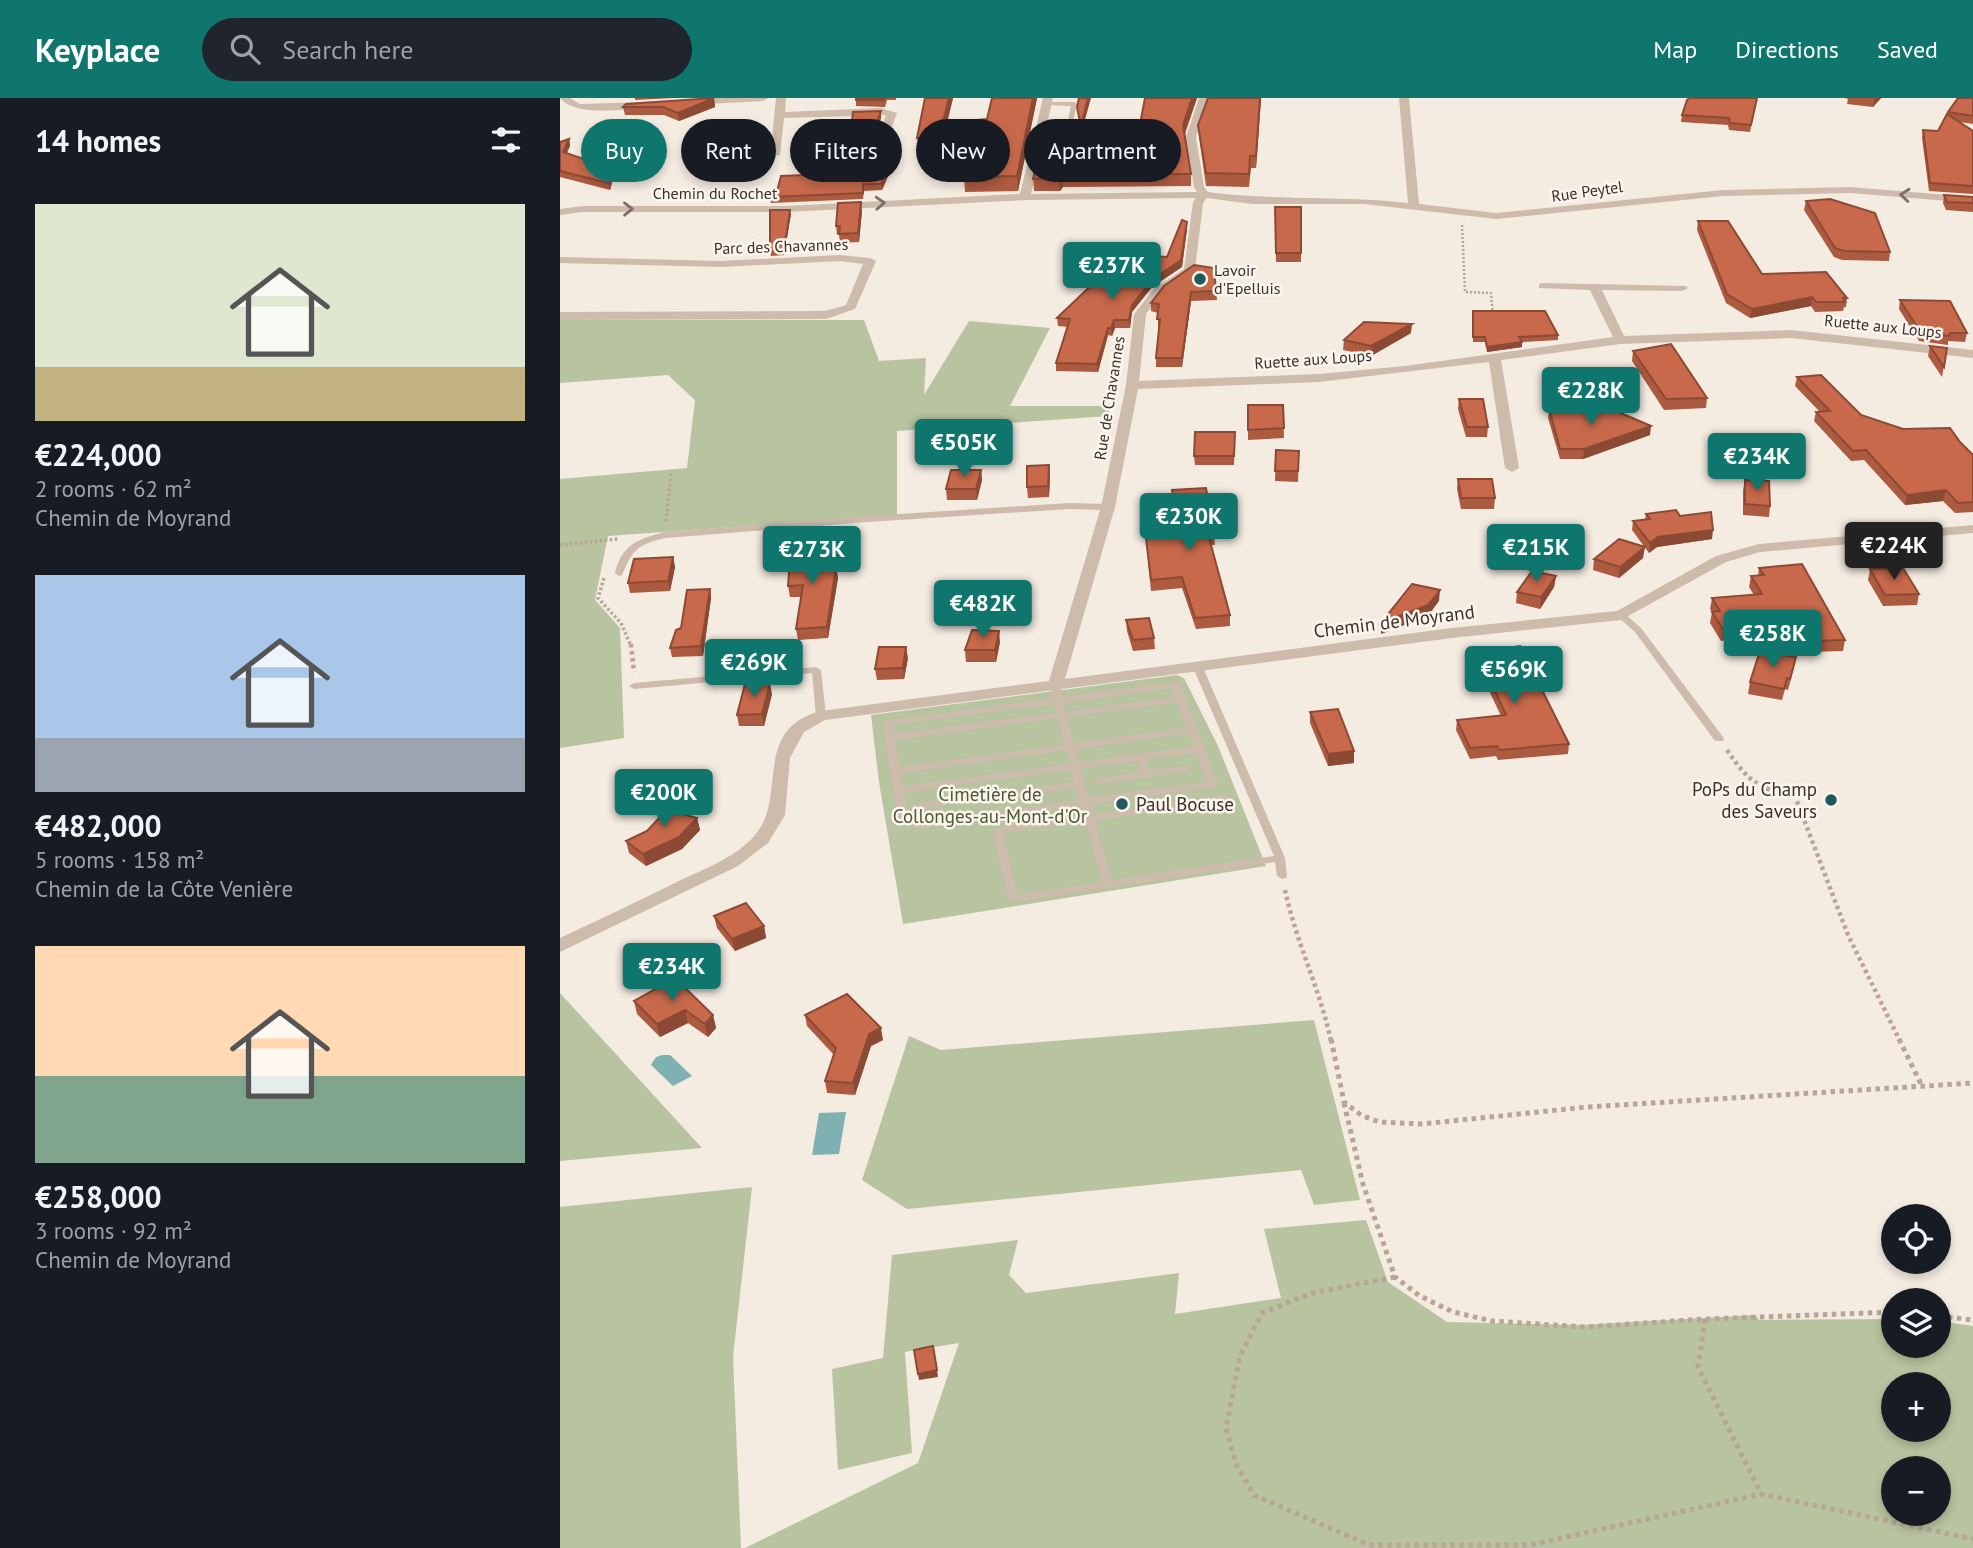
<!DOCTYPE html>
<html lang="en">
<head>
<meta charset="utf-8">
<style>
  body { margin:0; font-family:"PT Sans",sans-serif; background:#20242c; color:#f1f3f6; height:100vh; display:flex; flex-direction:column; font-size:26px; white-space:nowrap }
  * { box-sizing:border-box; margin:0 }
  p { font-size:23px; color:#9ea1a6 }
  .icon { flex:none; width:38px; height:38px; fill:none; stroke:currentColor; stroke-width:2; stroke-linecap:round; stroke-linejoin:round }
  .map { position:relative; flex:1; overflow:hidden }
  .panel { display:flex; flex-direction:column; background:#171b24; width:560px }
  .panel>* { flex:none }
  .hud { position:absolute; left:21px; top:21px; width:665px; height:63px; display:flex; gap:14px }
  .fabs { position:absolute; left:1321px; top:1106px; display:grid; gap:14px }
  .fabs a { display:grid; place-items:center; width:70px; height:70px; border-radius:50%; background:#171b24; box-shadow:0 4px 10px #0003; font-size:35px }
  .price { position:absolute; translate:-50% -60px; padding:0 16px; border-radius:7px; background:#0f766e; color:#fff; font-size:23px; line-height:46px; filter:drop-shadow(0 2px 4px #0008) }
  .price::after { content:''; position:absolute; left:50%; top:42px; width:21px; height:16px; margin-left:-10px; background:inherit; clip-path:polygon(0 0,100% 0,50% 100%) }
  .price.active { background:#222; color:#fff }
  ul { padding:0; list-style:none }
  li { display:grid; align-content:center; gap:14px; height:371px; padding:0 35px }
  li span { display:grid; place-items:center; height:217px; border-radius:0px; color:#555 }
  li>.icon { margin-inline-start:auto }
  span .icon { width:126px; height:126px; fill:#fffc; stroke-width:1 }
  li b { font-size:30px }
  h2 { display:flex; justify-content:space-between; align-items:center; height:84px; padding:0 35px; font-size:30px }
  .tag { padding:0 24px; border-radius:32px; background:#171b24; box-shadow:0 4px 10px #0003; font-size:24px; line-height:63px }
  .tag.active { background:#0f766e; color:#fff }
  header { display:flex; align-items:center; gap:42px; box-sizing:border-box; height:98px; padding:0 35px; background:#0f766e; color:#fff }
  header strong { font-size:33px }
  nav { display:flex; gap:38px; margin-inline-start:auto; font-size:24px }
  .search { width:490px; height:63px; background:#20242c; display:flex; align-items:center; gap:18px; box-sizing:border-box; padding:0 24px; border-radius:38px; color:#9ea1a6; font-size:26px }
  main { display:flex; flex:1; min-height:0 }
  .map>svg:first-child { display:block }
</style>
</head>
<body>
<header>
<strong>Keyplace</strong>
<div class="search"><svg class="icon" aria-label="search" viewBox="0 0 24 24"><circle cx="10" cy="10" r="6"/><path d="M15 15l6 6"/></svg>Search here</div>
<nav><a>Map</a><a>Directions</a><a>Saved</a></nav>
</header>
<main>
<section class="panel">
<h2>14 homes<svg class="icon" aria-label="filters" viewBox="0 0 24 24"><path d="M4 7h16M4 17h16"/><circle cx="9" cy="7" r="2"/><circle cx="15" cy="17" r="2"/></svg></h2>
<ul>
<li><span style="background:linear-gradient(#dfe7d0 75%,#c2b280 0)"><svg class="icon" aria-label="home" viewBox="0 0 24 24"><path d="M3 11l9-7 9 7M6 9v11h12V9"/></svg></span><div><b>€224,000</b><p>2 rooms · 62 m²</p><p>Chemin de Moyrand</p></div></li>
<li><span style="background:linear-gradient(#a9c7e8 75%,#9aa5b1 0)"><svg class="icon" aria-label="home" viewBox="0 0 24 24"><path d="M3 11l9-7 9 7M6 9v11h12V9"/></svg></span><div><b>€482,000</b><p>5 rooms · 158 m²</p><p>Chemin de la Côte Venière</p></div></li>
<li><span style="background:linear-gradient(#ffd9b3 60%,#7fa58c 0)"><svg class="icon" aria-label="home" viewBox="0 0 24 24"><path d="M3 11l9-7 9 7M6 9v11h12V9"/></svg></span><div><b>€258,000</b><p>3 rooms · 92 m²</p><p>Chemin de Moyrand</p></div></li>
</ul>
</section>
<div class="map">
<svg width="1413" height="1450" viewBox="0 0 1413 1450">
  <rect width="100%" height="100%" fill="#f4ebe1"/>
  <path fill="#b8c4a0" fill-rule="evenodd" d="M0 222H304L319 263 366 260 364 297 409 223 490 230 450 308H551L548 318 337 333V417L48 438 35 502 60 530 64 640 0 650V381L127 370 135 302 108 277 0 285Z
    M617 577 624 580 658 648 706 768 343 826 319 684 311 617Z
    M0 895 142 1050 0 1063Z
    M754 922 800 1102 754 1107 741 1072 347 1111 302 1082 349 938 381 952Z
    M192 1089 173 1259 181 1450H0V1109Z
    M806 1122 828 1184 887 1224 1021 1227 1196 1217 1199 1222 1333 1221 1334 1248H1379V1223L1413 1228V1450H185L358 1365 399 1245 345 1254 352 1355 278 1372 272 1271 323 1260 332 1157 458 1142 449 1177 466 1195 619 1175 615 1216 721 1200 704 1131ZM1334 1286H1379V1332H1334ZM1334 1370H1379V1416H1334Z"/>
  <path fill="#7fb0b2" d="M102 957H110L132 978 113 988 91 967 96 959Z
    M286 1014 279 1056 252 1057 259 1015Z"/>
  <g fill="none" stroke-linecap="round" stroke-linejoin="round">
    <path stroke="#b9a596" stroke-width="2.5" stroke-dasharray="2 2" stroke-linecap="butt" d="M902 127 905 194 931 195 933 219"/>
    <path stroke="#b9a596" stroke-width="3.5" stroke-dasharray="2.5 2.5" stroke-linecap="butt" d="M106 423 111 374
      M0 447 58 441
      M44 480 38 500 61 525 71 548"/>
    <path stroke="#b9a596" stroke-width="4.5" stroke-dasharray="3.5 3.5" stroke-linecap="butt" d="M71 546 74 574
      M1167 652C1188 683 1198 691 1235 698L1288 837 1340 943
      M725 792C736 844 760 891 771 943"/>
    <path stroke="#b9a596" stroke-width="5" stroke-dasharray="4.5 4.5" stroke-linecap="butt" d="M771 941 784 1004 801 1017 819 1024 862 1026 1027 1009 1413 985
      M1339 941 1362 988
      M784 1005 803 1086 835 1179 860 1198 893 1214 932 1223 1025 1229 1145 1221 1334 1214
      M835 1179 752 1195 702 1215 680 1258 666 1330 676 1366 694 1397 809 1447H970L1201 1396 1413 1441
      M1379 1218 1413 1222
      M1145 1221 1138 1269 1201 1396"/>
    <path fill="#cdbbac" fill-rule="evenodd" d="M487 4H514L517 6 506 57 498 58 495 56 501 54 511 8 485 7 484 6Z
      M509 405 548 406 552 409 548 412 509 411 308 424 105 440C77 447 73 451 62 477L59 478 55 475C62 446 78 441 105 434L308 418Z
      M1061 514 1064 515 1081 530 1163 639 1164 641 1163 643H1155L1075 534 1058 519 1056 517 1058 515Z
      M637 564 642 567 725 760 727 778 726 780 722 781 717 778 715 764 454 804 448 801 432 733 433 731 524 717 521 708 358 731 354 730 353 727 344 728 339 725 322 625 324 623 492 600 491 586 496 583 501 586 502 599 615 584 620 587 626 601 658 686 653 689 531 706 534 716 667 697 672 700 667 703 535 722 552 782 714 758 632 567ZM612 590 615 599 505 614 503 605ZM617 604 627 630 514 645 507 619ZM493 606 496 615 334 636 332 627ZM497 620 504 647 340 669 335 642ZM629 635 634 649 519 664 516 651ZM506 652 510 666 343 688 341 675ZM636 655 647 684 529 700 521 670 577 663 580 674 534 681 533 683 538 686 629 673 630 671 625 668 590 672 586 661ZM511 672 514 684 363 704 358 707 361 721H349L344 694ZM516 690 519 702 371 723 369 709ZM525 723 542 784 458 797 443 735Z
      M256 569 261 572 266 618 261 621 256 618 252 575 74 591 69 588 74 585Z"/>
    <path fill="#cdbbac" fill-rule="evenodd" d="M0 0H10L20 6 88 4 93 7 88 10C64 11 15 19 0 0Z
      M208 0 203 3 130 7 125 4 151 0Z
      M216 0H226L225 14 320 10 337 15 330 34 325 37 320 34 326 17 224 20 220 57 187 59V55L211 52Z
      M483 0H493L471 96 637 94 634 89 626 39 639 0H649L636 39 644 89 648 94C715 103 782 97 848 105L839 0H849L859 106 936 115 1163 92 1290 89 1413 99V105L1290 95 1163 98 936 121 804 106H692L647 100 643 105 635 172 602 195 586 216 579 283 759 276 845 268 1053 239 1030 192 979 190V186L983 185 1126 188 1128 190 1122 193 1042 192 1064 238 1231 232 1413 252V260L1231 240 1060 246 941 262 959 370 952 374 945 370 929 264 759 284 578 291 555 409 505 581 892 530 1057 513 1156 458 1199 446 1413 427V435L1200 454 1166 464 1061 522 892 540 265 622 244 634 230 660 225 717 208 745 178 768 0 854V840C39 822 78 803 117 784 143 771 176 760 195 737 228 700 191 631 261 613L489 583 541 409 566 287 574 216 594 191 624 171 633 104 636 100 468 102 226 114H23L0 117V111L23 108H226L460 96Z
      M280 157 310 160 316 163 295 211 266 221 0 222V214L265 213 286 207 303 166 280 163 161 169 0 165V159L161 163Z"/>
  </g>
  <path fill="#ac5a40" d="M75 0H114L75 2Z
    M154 0 155 9 119 23 104 17H65L63 9Z
    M296 0H336V2H327L325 9 296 8Z
    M393 0 380 54H359L357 40Z
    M477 0 458 93 405 94 404 79 406 69 405 61 427 21Z
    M585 0H637L625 36 631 76V88L510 89H503L500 93H474L473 81 524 49 540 36 579 32Z
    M648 0H701L696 70H691L689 89 646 88 639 39 638 27Z
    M1197 0 1190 34 1169 32 1168 27 1121 24 1122 17Z
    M1285 0H1321L1313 9 1287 6 1288 1Z
    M1413 0V26L1399 24 1413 33V96L1369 93 1362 40 1363 32 1378 33 1388 14Z
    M321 13V20L316 36H322L323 42 316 63 332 69 322 92 304 93 303 101 211 105 210 99 273 76Z
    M9 41 10 48 7 55 53 71 54 77 50 92 0 79V44Z
    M1384 97 1413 99V114L1386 112 1383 105Z
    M1246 103 1330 154 1329 163 1282 162 1274 159 1244 112Z
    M715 109H741V164H716Z
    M302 113 299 144 280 145 279 137H277L276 128Z
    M231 116 224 157 211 158 210 153Z
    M1138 123 1202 176 1287 200 1286 209H1284L1283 213 1255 214 1251 208 1190 220 1166 205 1137 132Z
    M627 124V131L622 169 592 189 572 214 570 230H555L552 238 548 237 538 274 496 273V265L508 229 498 228 497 220 607 159Z
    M604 188 656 193 657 202 631 203 622 269H596V260L599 230H598V215L591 213V205Z
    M1340 202 1407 235 1405 244 1388 243V247L1359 243 1339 211Z
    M913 213 998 237V242L962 244V249L927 254 925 244H913Z
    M851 235 811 258 783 252 784 242Z
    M1370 248 1387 250 1382 279 1368 258Z
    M1073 253 1147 300 1146 310 1104 312 1072 263Z
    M1237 279 1301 317 1343 331 1400 344 1413 357V414L1395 415 1383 403 1345 407 1304 362 1291 363 1254 323 1256 314 1259 313 1235 288Z
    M899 301 928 329 927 339H906L898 311Z
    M688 307H723L724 340 688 342Z
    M989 311 1090 337 1023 361H1000L988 320Z
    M675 334 674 367H635L634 358Z
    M716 352 739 353 738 384 715 383Z
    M421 372 422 382 417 402H387L386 391Z
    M490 378 489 399 468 400 467 389Z
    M898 381 935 400 934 411H901L897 391Z
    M1185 382 1210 408 1209 419 1183 417V392Z
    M612 392 654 436 655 447H651L670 517V528L636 531 622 490 591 493 585 432H598L597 424 616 423 613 403Z
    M1086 416 1120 418 1152 441 1097 449 1089 455 1072 432 1073 423 1085 422Z
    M259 447 261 458 265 470 276 469 278 480 268 540 238 542 236 531 241 499H230L228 488Z
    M113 459 115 469 110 493 70 495 68 485Z
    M1083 460 1059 480 1033 472 1034 461Z
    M1199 470 1285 542 1283 553 1247 554 1231 526 1191 529 1189 540 1161 543 1150 525 1152 514 1150 511 1152 500 1194 497 1189 489 1191 478H1198Z
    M1310 471 1359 496 1357 507 1323 508 1308 482Z
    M996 478 994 489 980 511 956 505 957 494Z
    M150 491 151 500 143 558 112 559 110 550 121 530Z
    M566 522 594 540 595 551 573 553 567 533Z
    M440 544 436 564H406L405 552Z
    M913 555 1009 646 1008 656 938 662 936 658 910 661 896 632 897 622 941 618 925 584H920L912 565Z
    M348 560 344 581 317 582 315 571Z
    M1234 570 1228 592 1225 591 1222 602 1188 596 1190 584Z
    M212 596 204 628H179L177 617Z
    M750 614 794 653V665L768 668 750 625Z
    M126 717 137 720 140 732 122 751 86 768 69 755 66 743Z
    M154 818 204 828 206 840 175 853 157 830Z
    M74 903 153 917 156 930 148 939 128 925 100 939 77 916Z
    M245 917 323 942 311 948 295 997 267 995 265 983 274 957 247 928Z"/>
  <path fill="#8c4a34" d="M154 0 155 9 119 23 118 15Z
    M389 0H393L380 54 379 39Z
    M473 0H477L458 93 457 78Z
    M528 0H531L521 36V29Z
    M632 0H637L623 39V27Z
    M700 0H701L696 70V58Z
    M1316 0H1321L1313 9 1314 2Z
    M321 13V20L314 42 313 36Z
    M322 36 323 42 314 69 313 63Z
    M9 41 10 48 4 60 3 54Z
    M331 62 332 69 322 92 321 86Z
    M53 71 54 77 50 92 48 85Z
    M502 76 503 89 500 93 499 80Z
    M301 104 302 113 299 144 298 135Z
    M230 112 231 116 224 157V153Z
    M627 124V131L622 169 592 189 572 214 570 230 569 222 572 207 592 182 621 162Z
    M631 194V203L622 269V260Z
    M1252 199 1251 208 1190 220 1192 211Z
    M554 222 555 230 552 238 551 230Z
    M852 226 851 235 811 258V248Z
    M548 230V237L538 274 537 266Z
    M962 244V249L927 254V249Z
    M1091 328 1090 337 1023 361 1024 351Z
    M489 367 490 378 489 399 488 388Z
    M421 372 422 382 417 402 416 391Z
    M1386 392 1383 403 1345 407 1347 397Z
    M1153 432 1152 441 1097 449 1089 455 1090 445 1098 439Z
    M1085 449 1083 460 1059 480 1060 469Z
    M113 459 115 469 110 493 108 483Z
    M276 469 278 480 268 540 267 529Z
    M996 478 994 489 980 511 981 499Z
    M150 491 151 500 143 558 141 548Z
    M880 492 879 503 868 518 821 536V525Z
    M439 533 440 544 436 564 435 552Z
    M346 549 348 560 344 581 343 570Z
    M210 585 212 596 204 628 202 616Z
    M794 653V665L768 668V656Z
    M137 720 140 732 122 751 86 768 83 756Z
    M204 828 206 840 175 853 172 841Z
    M125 912 128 925 100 939 97 926Z
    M153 917 156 930 148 939 145 926Z
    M321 930 323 942 311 948 295 997 293 985 309 936Z
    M377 1272 378 1279 359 1282 358 1276Z"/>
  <path fill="#c8694b" stroke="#8c4a34" stroke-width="2" d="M154 0 118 15 103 9H63L66 6Z
    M296 0H325L324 2H296Z
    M365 0H389L379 39 357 40Z
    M432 0H473L457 78 404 79 408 61H405L417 22 427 21Z
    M519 0H528L521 29 517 9Z
    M585 0H632L623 27 631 76H502L499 80 473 81 481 49H524L526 36H540V32H579Z
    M648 0H700L696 58H690L689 76 646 75 638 27Z
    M1129 0H1197L1191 27 1170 25 1169 20 1122 17 1127 2Z
    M1398 0H1413V18L1388 14Z
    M321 13 313 36H322L313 63 331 62 321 86H303V95L210 99 216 97 221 78 273 76 291 32 293 14Z
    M1387 16 1413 33V88L1370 85 1363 32 1378 33Z
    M9 41 3 54 53 71 48 85 0 73V44Z
    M1384 97 1413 99V105L1387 104Z
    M1270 101 1315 115 1330 154 1284 153 1275 150 1246 103Z
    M301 104 298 135 279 136 280 128H276L278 105Z
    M715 109H741V155H716Z
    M210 112H230L224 153H210Z
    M622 122 627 124 621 162 592 182 572 207 569 222H554L551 230H548L537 266 496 265 510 221 497 220 564 156 607 159Z
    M1138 123H1168L1202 176 1266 174 1287 200H1283L1285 204H1256L1252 199 1192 211 1167 196Z
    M634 167 654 170 656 193 631 194 622 260H596L600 221H597L599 206 591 205 604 188Z
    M1340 202 1390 203 1407 235H1390L1389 238 1361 235Z
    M913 213H985L998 237 959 239 962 244 927 249 925 239H913Z
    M804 224 852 226 811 248 784 242Z
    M1111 246 1147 300 1106 301 1073 253Z
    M1370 248 1387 250 1384 269Z
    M1261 277 1301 317 1343 331 1390 330 1400 344 1413 357V404L1398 405 1386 392 1347 397 1306 352 1293 353 1256 314 1270 313 1237 279Z
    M899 301H923L928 329H907Z
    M688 307H723L724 330 688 332Z
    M1049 310 1091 328 1024 351H1000L989 311Z
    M635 334H675L674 358H634Z
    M716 352 739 353 738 373H715Z
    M489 367 488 388 467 389V368Z
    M391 372H421L416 391H386Z
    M898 381H932L935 400H901Z
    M1185 382 1209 383 1210 408 1185 406Z
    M646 390 654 436H648L670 517 635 520 622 479 591 482 585 432H598L597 424 617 423 612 392Z
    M1116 412 1120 418 1151 414 1153 432 1098 439 1090 445 1073 423 1090 421 1086 416Z
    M1059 441 1085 449 1060 469 1034 461Z
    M259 447 258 458H263L262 470 276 469 267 529 236 531 243 487 228 488 231 448Z
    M113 459 108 483 68 485 74 461Z
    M1242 466 1285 542 1249 543 1233 514 1185 519 1191 529 1163 531 1152 514 1160 513 1152 500 1202 496 1191 478 1204 477 1199 470Z
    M1343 470 1359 496 1325 497 1310 471Z
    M972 473 996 478 981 499 957 494Z
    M852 486 880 492 868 507 821 525Z
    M150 491 141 548 110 550 116 532 121 530 127 492Z
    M589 520 594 540 573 542 566 522Z
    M412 532 439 533 435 552H405Z
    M960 548 1009 646 939 652 937 648 910 650 897 622 946 617 926 573H921L913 555Z
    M319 549H346L343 570 315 571Z
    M1200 553 1236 559 1230 581 1227 580 1224 591 1190 584Z
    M210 585 202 616 177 617 185 586Z
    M778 611 794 653 768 656 750 614Z
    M123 706 126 717 137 720 119 739 83 756 66 743 87 733 101 718 100 710Z
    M186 805 204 828 172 841 154 818Z
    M115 880 153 917 145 926 125 912 97 926 74 903Z
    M287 896 321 930 309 936 293 985 265 983 276 950 245 917Z
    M373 1248 377 1272 358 1276 354 1252Z"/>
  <defs><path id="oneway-chevron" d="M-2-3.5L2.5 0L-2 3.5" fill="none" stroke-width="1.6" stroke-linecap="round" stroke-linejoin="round" transform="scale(1.75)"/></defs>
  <g stroke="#7d6f65">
    <use href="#oneway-chevron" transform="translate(1345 97) rotate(-175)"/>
    <use href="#oneway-chevron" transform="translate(320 105) rotate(-3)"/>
    <use href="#oneway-chevron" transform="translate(68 111) rotate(-1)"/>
  </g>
  <g fill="#1f5a5e" stroke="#fbf5ee" stroke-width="2.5">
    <circle cx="640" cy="181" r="7"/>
    <circle cx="1271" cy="702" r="7"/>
    <circle cx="562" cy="706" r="7"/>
  </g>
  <g text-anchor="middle" stroke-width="5" stroke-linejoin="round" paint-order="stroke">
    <g font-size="16" fill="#3b302b" stroke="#fbf5ee">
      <text transform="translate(1027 93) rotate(-8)" y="6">Rue Peytel</text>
      <text x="155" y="101">Chemin du Rochet</text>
      <text transform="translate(221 148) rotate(-2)" y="6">Parc des Chavannes</text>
      <text transform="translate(1323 228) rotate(6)" y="6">Ruette aux Loups</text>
      <text transform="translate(753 261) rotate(-4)" y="6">Ruette aux Loups</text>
      <text transform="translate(549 300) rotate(-81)" y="6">Rue de Chavannes</text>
    </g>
    <g font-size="16" fill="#3b302b" stroke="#fbf5ee" text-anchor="start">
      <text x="654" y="178">Lavoir<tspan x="654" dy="18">d'Epelluis</tspan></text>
    </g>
    <g font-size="19" fill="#3b302b" stroke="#fbf5ee">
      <text transform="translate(834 523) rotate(-7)" y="7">Chemin de Moyrand</text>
    </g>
    <g font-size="19" fill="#3b302b" stroke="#fbf5ee" text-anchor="end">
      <text x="1257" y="698">PoPs du Champ<tspan x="1257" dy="22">des Saveurs</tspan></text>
      <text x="576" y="713" text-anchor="start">Paul Bocuse</text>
    </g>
    <g font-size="19" fill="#4a5a2e" stroke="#fbf5ee">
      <text x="430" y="703">Cimetière de<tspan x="430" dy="22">Collonges-au-Mont-d'Or</tspan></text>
    </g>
  </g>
</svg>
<div class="fabs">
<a><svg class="icon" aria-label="locate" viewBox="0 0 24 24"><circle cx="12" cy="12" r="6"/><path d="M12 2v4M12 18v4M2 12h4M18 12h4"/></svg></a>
<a><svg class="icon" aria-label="layers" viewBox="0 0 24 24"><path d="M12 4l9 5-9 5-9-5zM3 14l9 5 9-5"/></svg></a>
<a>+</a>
<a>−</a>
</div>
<b class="price" style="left:552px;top:204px">€237K</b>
<b class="price" style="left:1031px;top:329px">€228K</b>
<b class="price" style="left:404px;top:381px">€505K</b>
<b class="price" style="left:1197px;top:395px">€234K</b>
<b class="price" style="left:629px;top:455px">€230K</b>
<b class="price active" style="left:1334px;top:484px">€224K</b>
<b class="price" style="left:976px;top:486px">€215K</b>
<b class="price" style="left:252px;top:488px">€273K</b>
<b class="price" style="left:423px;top:542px">€482K</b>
<b class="price" style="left:1213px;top:572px">€258K</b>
<b class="price" style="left:194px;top:601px">€269K</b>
<b class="price" style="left:954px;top:608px">€569K</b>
<b class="price" style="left:104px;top:731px">€200K</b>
<b class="price" style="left:112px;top:905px">€234K</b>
<div class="hud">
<a class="tag active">Buy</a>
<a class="tag">Rent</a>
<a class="tag">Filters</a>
<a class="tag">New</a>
<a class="tag">Apartment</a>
</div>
</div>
</main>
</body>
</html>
